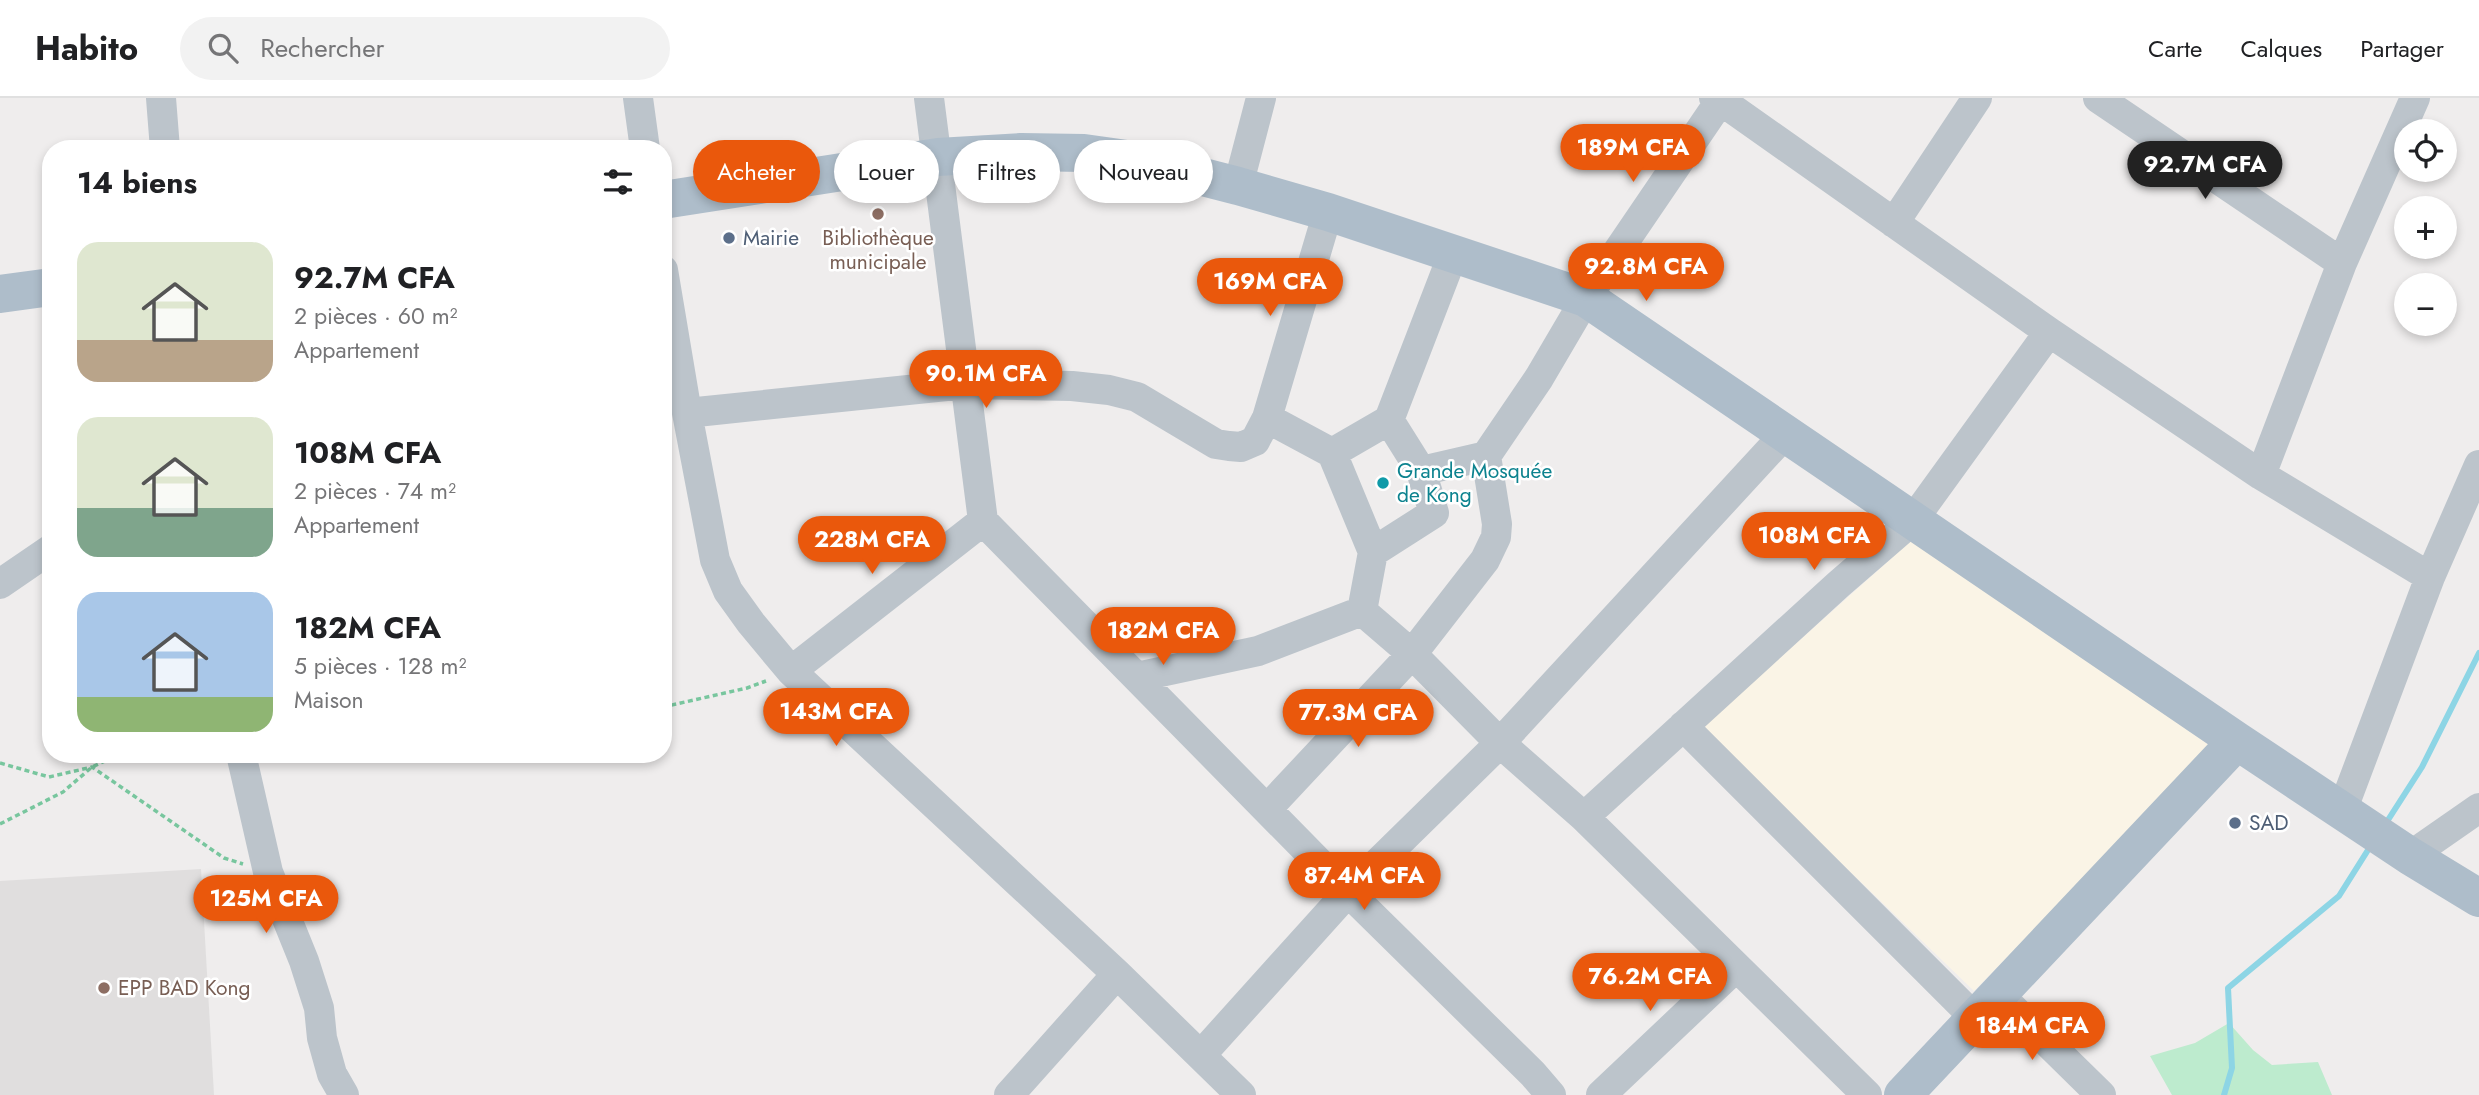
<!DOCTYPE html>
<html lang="fr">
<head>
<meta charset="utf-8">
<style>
  body { margin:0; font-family:Jost,sans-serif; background:#f2f2f2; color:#202124; height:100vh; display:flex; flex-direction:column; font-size:26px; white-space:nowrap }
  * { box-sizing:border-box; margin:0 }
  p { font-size:23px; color:#757577 }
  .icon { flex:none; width:38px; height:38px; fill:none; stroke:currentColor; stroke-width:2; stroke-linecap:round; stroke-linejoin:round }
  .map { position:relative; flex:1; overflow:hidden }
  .sheet { position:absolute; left:42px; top:42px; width:630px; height:623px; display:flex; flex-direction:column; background:#fff; border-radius:28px; box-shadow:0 4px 10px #0003 }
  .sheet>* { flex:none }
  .guide { position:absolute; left:693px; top:42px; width:665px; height:63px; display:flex; gap:14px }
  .controls { position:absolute; left:2394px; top:21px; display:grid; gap:14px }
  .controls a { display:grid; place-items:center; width:63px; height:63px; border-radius:50%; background:#fff; box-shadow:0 4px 10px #0003; font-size:35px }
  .price { position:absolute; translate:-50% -60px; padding:0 16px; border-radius:24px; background:#ea580c; color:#fff; font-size:23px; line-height:46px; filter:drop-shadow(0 2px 4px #0008) }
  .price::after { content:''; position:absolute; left:50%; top:42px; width:21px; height:16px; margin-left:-10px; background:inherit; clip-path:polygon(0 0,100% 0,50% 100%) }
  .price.active { background:#222; color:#fff }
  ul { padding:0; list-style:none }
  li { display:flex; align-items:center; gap:21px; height:175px; padding:0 35px }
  li span { display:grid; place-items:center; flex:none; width:196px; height:140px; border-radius:21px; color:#555 }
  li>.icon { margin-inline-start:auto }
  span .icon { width:84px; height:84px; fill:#fffc; stroke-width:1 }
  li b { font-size:30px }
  h2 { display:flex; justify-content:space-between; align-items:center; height:84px; padding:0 35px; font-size:30px }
  .chip { padding:0 24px; border-radius:32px; background:#fff; box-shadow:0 4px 10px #0003; font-size:24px; line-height:63px }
  .chip.active { background:#ea580c; color:#fff }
  header { display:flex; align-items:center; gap:42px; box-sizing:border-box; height:98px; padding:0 35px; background:#fff; border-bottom:2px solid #e0e0e0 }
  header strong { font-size:33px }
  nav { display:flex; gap:38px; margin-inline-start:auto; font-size:24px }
  .search { width:490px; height:63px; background:#f2f2f2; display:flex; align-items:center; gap:18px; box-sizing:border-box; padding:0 24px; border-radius:38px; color:#757577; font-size:26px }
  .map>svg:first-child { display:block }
</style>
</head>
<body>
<header>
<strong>Habito</strong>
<div class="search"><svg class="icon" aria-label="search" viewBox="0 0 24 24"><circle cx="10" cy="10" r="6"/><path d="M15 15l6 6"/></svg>Rechercher</div>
<nav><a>Carte</a><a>Calques</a><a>Partager</a></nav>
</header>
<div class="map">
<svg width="2479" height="997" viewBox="0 0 2479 997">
  <rect width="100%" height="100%" fill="#efeded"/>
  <path fill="#faf4e6" d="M1912 442 2212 649 1974 893 1701 630Z"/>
  <path fill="#e0dede" d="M201 771 214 997H0V783Z"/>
  <path fill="#bdebce" d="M2229 925 2253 952 2272 967 2318 964 2332 997H2172L2150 958 2195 945Z"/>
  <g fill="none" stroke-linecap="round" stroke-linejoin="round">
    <path stroke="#8dd5e5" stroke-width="6" d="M2388 722 2422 669 2479 555
      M2224 997 2232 970 2228 890 2339 798 2368 752"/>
    <path stroke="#78c69e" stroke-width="3.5" stroke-dasharray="5 3.5" stroke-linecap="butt" d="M663 609 747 590 766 583
      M0 665 49 679 92 669 224 760 243 766
      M0 726 63 694 92 669 120 656"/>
    <path stroke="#bcc4cb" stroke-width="30" d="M161 0 165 51
      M638 0 645 51
      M929 0 983 423 1348 794 1533 976 1551 997
      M1714 0 1720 2 2049 234 2261 377 2430 479
      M2098 0 2342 165
      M1238 88 1261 0
      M1894 125 1977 0
      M663 172 687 315 715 462 728 493 751 525 791 573 1117 876 1241 997
      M687 315 966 286 1072 288 1109 292 1137 299 1216 346 1229 348 1241 349 1255 343 1267 320 1328 114
      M1267 320 1332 355
      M1389 322 1453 156
      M1421 373 1486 358
      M2261 377 2342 165 2415 0
      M0 486 51 451
      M1362 513 1412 556 1500 645 1584 719 1867 997
      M1362 513 1373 454 1434 415 1421 373 1389 322 1332 355 1373 454
      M791 573 983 423
      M1137 579 1258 553 1362 513
      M1683 628 1975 920
      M241 656 268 774 304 863 319 910 322 940 332 976 344 997
      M1267 711 1412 556 1485 462 1496 439 1497 426 1486 358 1539 280 1586 200 1722 0
      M2342 713 2430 479 2479 367
      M1584 719 1839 486 1913 422 2049 234
      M2410 758 2479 710
      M1998 896 2101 997
      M1201 957 1348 794 1500 645 1786 335
      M1009 997 1117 876
      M1601 997 1735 870"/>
    <path stroke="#aebdca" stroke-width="38" d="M663 102 938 59 1021 54 1084 55 1141 63 1238 88 1328 114 1586 200 2237 643 2410 758 2479 800
      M0 196 51 189
      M1903 997 2237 643"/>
  </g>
  <g fill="#8d6e63" stroke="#fff" stroke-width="2.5">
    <circle cx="878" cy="116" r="7"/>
    <circle cx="104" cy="890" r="7"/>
  </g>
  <g fill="#5c6f8a" stroke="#fff" stroke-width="2.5">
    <circle cx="729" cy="140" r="7"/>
    <circle cx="2235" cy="725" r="7"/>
  </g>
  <circle fill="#0f9aa8" stroke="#fff" stroke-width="2.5" cx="1383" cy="385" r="7"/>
  <g text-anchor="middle" stroke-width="5" stroke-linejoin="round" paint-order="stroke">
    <g font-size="21" fill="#4e5e75" stroke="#fff" text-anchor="start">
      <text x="743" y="147">Mairie</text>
      <text x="2249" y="732">SAD</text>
    </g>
    <g font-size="21" fill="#785e54" stroke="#fff">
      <text x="878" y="147">Bibliothèque<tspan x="878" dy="24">municipale</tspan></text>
      <text x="118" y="897" text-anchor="start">EPP BAD Kong</text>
    </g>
    <g font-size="21" fill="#0d838f" stroke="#fff" text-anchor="start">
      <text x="1397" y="380">Grande Mosquée<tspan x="1397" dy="24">de Kong</tspan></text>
    </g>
  </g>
</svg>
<div class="controls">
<a><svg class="icon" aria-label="locate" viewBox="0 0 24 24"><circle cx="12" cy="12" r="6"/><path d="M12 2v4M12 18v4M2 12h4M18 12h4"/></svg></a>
<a>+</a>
<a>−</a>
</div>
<b class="price" style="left:1633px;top:86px">189M CFA</b>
<b class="price active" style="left:2205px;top:103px">92.7M CFA</b>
<b class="price" style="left:1646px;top:205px">92.8M CFA</b>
<b class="price" style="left:1270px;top:220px">169M CFA</b>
<b class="price" style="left:986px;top:312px">90.1M CFA</b>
<b class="price" style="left:1814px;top:474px">108M CFA</b>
<b class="price" style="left:872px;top:478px">228M CFA</b>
<b class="price" style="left:1163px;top:569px">182M CFA</b>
<b class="price" style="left:836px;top:650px">143M CFA</b>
<b class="price" style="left:1358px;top:651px">77.3M CFA</b>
<b class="price" style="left:1364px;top:814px">87.4M CFA</b>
<b class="price" style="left:266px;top:837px">125M CFA</b>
<b class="price" style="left:1650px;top:915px">76.2M CFA</b>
<b class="price" style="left:2032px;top:964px">184M CFA</b>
<div class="guide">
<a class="chip active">Acheter</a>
<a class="chip">Louer</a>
<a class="chip">Filtres</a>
<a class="chip">Nouveau</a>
</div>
<section class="sheet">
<h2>14 biens<svg class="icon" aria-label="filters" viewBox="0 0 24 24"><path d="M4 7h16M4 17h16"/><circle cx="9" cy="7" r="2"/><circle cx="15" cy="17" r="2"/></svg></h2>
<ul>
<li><span style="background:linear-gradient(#dfe7d0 70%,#b9a48a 0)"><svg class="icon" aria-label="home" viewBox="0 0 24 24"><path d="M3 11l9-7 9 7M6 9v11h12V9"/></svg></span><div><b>92.7M CFA</b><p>2 pièces · 60 m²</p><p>Appartement</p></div></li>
<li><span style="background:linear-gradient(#dfe7d0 65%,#7fa58c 0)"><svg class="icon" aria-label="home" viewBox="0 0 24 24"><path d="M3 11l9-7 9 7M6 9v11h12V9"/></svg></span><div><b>108M CFA</b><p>2 pièces · 74 m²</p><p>Appartement</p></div></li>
<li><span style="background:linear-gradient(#a9c7e8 75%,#8fb573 0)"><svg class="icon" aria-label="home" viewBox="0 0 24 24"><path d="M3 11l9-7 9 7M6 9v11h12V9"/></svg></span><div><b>182M CFA</b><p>5 pièces · 128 m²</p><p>Maison</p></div></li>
</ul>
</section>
</div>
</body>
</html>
